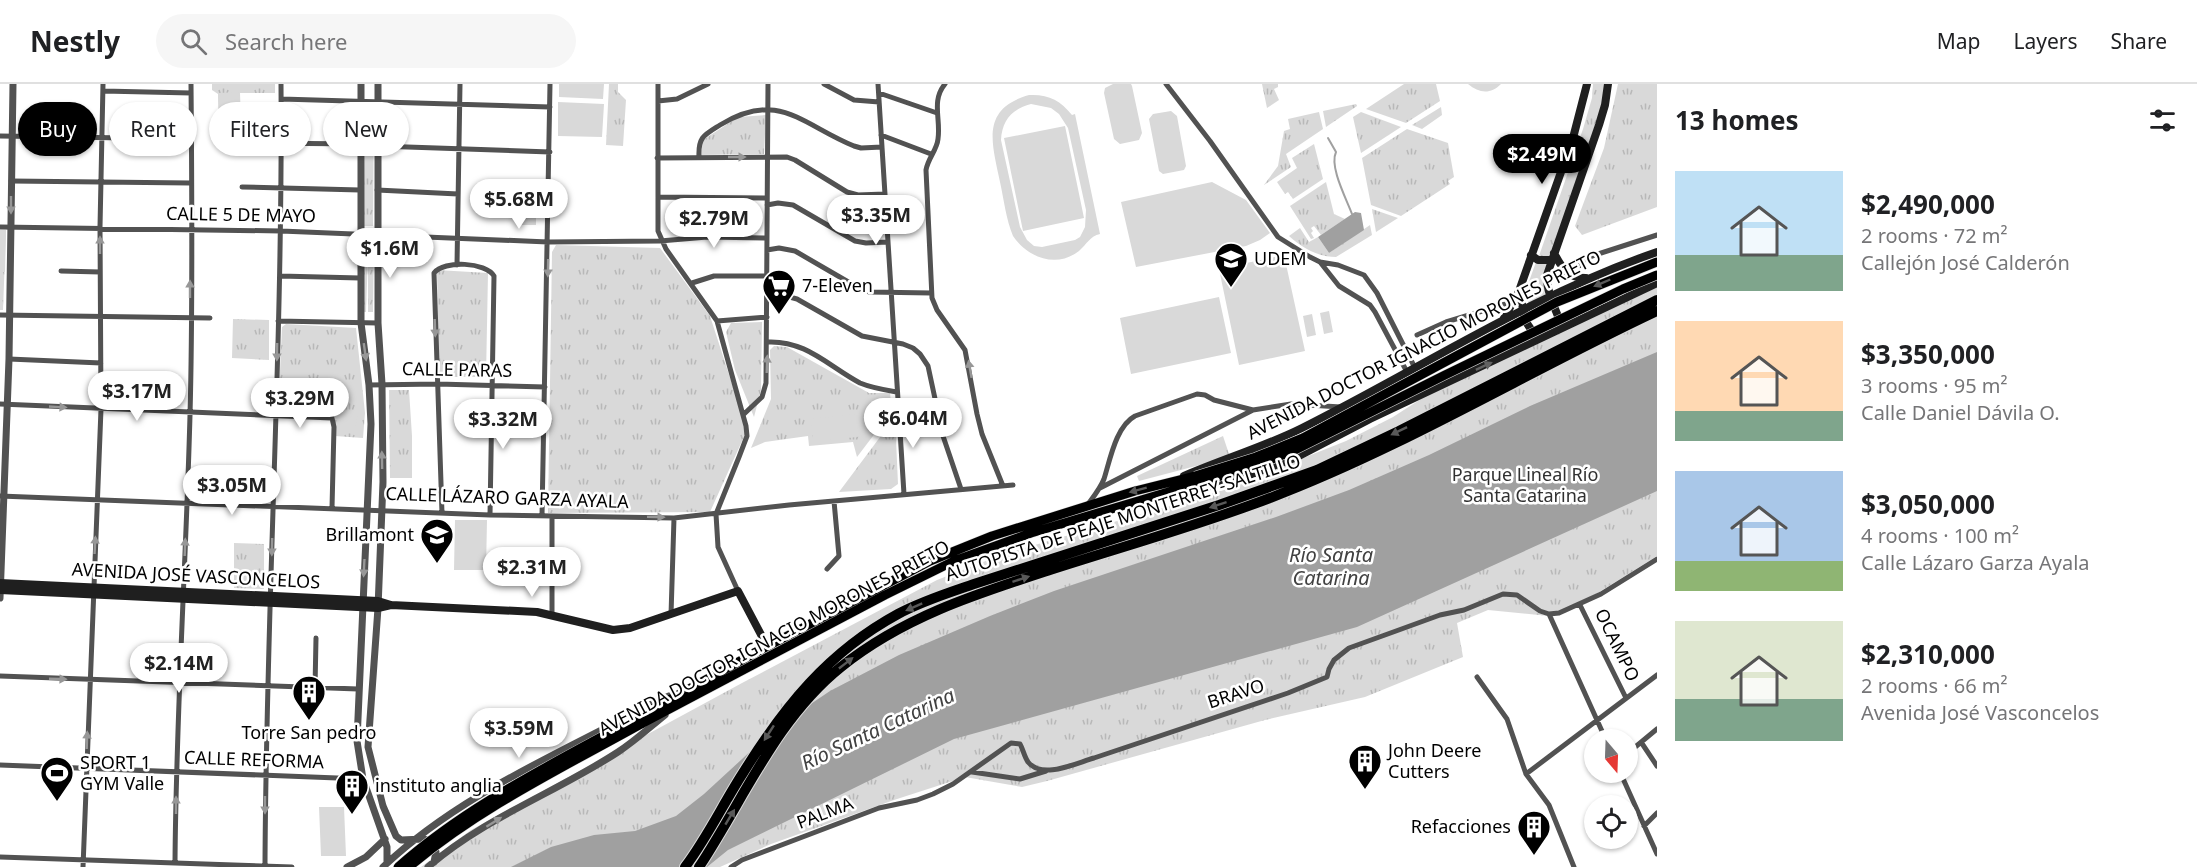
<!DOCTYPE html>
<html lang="en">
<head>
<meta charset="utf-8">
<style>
  body { margin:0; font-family:"Noto Sans",sans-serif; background:#f6f6f6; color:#202124; height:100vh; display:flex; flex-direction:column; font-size:22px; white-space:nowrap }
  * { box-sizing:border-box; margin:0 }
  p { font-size:20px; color:#757577 }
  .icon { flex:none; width:33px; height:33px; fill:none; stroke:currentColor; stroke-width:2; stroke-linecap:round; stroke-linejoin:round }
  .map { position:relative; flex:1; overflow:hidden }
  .sheet { display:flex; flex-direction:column; background:#fff; width:540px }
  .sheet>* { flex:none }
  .banner { position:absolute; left:18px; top:18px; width:570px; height:54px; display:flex; gap:12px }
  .needle { width:39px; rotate:161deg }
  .fabs { position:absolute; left:1584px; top:645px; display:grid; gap:12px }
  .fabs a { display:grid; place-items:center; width:54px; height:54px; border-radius:50%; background:#fff; box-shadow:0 2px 4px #0004; font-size:30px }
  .price { position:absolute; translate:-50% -51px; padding:0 14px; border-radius:21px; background:#fff; color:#222; font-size:20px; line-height:39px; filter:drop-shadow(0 2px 3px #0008) }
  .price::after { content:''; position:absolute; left:50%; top:36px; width:18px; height:14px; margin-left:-9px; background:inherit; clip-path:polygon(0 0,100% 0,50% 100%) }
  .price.current { background:#000; color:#fff }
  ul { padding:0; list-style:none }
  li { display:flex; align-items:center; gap:18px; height:150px; padding:0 18px }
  li span { display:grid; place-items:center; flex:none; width:168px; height:120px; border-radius:0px; color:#555 }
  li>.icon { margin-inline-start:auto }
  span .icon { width:72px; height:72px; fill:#fffc; stroke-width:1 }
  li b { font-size:26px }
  h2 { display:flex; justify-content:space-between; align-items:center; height:72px; padding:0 18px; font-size:26px }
  .tag { padding:0 21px; border-radius:27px; background:#fff; box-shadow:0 2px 4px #0004; font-size:21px; line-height:54px }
  .tag.current { background:#000; color:#fff }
  header { display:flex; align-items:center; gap:36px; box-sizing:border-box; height:84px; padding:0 30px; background:#fff; border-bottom:2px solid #e0e0e0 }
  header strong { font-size:28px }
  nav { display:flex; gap:33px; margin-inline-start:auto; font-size:21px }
  .search { width:420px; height:54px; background:#f6f6f6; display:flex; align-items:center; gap:15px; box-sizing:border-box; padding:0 21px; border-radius:33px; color:#757577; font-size:22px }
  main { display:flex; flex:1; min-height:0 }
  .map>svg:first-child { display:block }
</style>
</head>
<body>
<header>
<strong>Nestly</strong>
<div class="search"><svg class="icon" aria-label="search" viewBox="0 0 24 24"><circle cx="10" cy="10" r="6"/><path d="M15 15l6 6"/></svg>Search here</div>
<nav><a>Map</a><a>Layers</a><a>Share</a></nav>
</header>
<main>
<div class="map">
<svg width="1657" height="783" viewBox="0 0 1657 783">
  <defs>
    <pattern id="grass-tufts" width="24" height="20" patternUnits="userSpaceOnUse" patternTransform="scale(1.5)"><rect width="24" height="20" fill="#d9d9d9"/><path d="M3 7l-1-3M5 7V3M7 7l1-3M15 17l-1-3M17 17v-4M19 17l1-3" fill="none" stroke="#b8b8b8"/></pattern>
  </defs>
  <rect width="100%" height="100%" fill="#fff"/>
  <path fill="url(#grass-tufts)" d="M212 0H275V9H240L241 38 219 39 218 10 212 6Z
    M609 0H618V8L626 16 623 62 606 61Z
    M1262 0H1278V3L1274 5 1279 16 1267 24Z
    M1404 0H1436L1440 17 1406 39 1366 25Z
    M1593 0H1605L1603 18 1549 175 1539 172 1583 45 1592 14Z
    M1618 0H1657V123L1582 151 1575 142 1604 64Z
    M1356 20 1357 22 1326 43 1323 27Z
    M365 23H374L373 142H364Z
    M1441 23 1442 31 1422 45 1412 41Z
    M1319 28 1323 45 1286 70 1291 83 1264 101 1278 82 1284 47 1290 45 1288 35Z
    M1361 28 1401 43 1361 69 1353 33Z
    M766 31 764 70 701 71 703 56 738 33Z
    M1407 45 1448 59 1454 93 1448 97 1450 100 1401 132 1371 121 1362 74Z
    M1314 60 1323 95 1293 115 1288 108 1285 110 1277 98 1297 84 1292 74Z
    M1326 98 1334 130 1345 135 1321 151 1314 142 1311 144 1313 147 1311 149 1314 154 1311 155 1290 122Z
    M1372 125 1398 134 1376 148Z
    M1370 141 1372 151 1336 173C1318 173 1302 164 1289 152L1300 144 1309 158 1318 153 1329 169Z
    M0 146H6L3 226H0Z
    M362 156H374L373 228H368V170L366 228H362Z
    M556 161 660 164 710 232 747 346 710 428 548 429 552 168Z
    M1536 178 1547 180 1544 194 1545 213 1528 221 1527 203Z
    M437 186 488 189 486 293H439Z
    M1657 190V472L1596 510 1549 532 1488 526 1457 539 1463 573 1365 613 1265 636 1047 697 1022 703 965 693 894 716 771 760 720 783H421L471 746 742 599 937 496 1001 471 1220 407 1346 357 1393 333 1528 246 1622 201Z
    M233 235 269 236V276L232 274Z
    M762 238 761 306 754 333 735 286 726 248 731 239Z
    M286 240 356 244 365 329 363 354 335 352V335L333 331 278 330 282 243Z
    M774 262 787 263 869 309H890L892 327 857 373 853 358 809 362 808 352 765 358 751 364 771 315 770 266Z
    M389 306H409L412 352V394H390Z
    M895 333 898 400 891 405 839 408Z
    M1223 352 1229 370 1215 377 1139 397 1137 392Z
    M192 385 217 386 216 417 191 416Z
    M234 459 264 460V505L234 504Z"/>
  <path fill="#d9d9d9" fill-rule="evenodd" d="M559 0H604L603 15 559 13Z
    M1113 0H1131L1132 2 1142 49 1139 56 1120 60 1114 55 1104 9 1105 4Z
    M1468 0H1501C1490 11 1479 9 1468 0Z
    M239 8 241 38 219 39 218 9Z
    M1029 11C1048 10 1060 16 1072 31L1075 30 1100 150C1090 152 1087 160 1079 167 1056 185 1027 173 1013 152 1006 135 1004 116 1000 98 992 59 980 25 1029 11ZM1031 20 1051 24 1059 30 1068 44 1086 126 1085 143 1080 153 1075 156 1042 163 1034 162 1027 156 1020 143 1001 56C1002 36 1012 25 1031 20Z
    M558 18 604 20 602 53 558 52Z
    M1171 27 1177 32 1186 82 1184 86 1163 90 1159 87 1149 35 1153 30Z
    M1065 42 1084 134 1023 147 1004 54Z
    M1212 98 1246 116 1270 149 1260 156 1246 162 1136 183 1121 118Z
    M520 106H536V141H520Z
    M0 146H6L5 188H0Z
    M1284 171 1305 267 1239 281 1219 185Z
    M1219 213 1231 269 1131 290 1120 234Z
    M1329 227 1333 248 1324 250 1320 229Z
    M1312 230 1316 251 1307 253 1303 232Z
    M339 325 358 330 355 344 337 338Z
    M864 329 865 352 813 358 811 335Z
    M455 436H487L486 486H454Z
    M319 723H344L346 772H321Z"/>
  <path fill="#a0a0a0" d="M1355 128 1361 129 1364 146 1329 169 1318 153Z
    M1657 268V407L1357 543 954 655 728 766 707 783H511L551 763 594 751 635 747 676 732 704 710 778 642 830 607 899 571 990 532 1054 507 1276 433 1349 406 1429 371 1530 322Z"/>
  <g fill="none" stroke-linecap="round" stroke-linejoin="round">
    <path stroke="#a0a0a0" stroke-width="2" d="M1328 54 1336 68C1329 83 1347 116 1352 130"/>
    <defs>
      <path id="primary" d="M638 633 751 571 930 477 992 452 1135 407 1195 392
        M641 640 885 511 954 477 1031 449 1195 400"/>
      <path id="motorway" d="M685 783C707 754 723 720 743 689 784 623 828 568 898 530 922 517 948 509 974 500L1219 421 1317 386 1399 347 1657 216
        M699 783C744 715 776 635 841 583 902 534 973 511 1047 487 1121 463 1197 442 1270 414 1404 363 1527 288 1657 227"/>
    </defs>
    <use href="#primary" stroke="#dbdbdb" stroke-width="10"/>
    <use href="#motorway" stroke="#dbdbdb" stroke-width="12"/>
    <path stroke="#525252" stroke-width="5" d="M658 0V147L666 165 717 237 746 342 747 352 739 373 716 430 718 463 738 507
      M824 0 854 16 879 18
      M878 0 904 410
      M945 0C931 17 941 35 938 55 937 66 928 74 926 86L932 214 937 226 965 266 977 330 982 350 1003 402
      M1166 0 1210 57 1278 153 1310 173 1320 178 1338 181 1364 191 1377 209 1415 284
      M103 7 191 9
      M879 9 937 29
      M281 15 550 23
      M658 17 677 15 708 0
      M881 51 931 70
      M0 52 191 55
      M244 59 361 60
      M378 62 550 68
      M699 73C698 53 704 51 720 41 779 5 802 41 854 62L861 64 882 63
      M657 74 787 73 795 76 847 108 858 111 885 110
      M11 97 190 99
      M242 103 360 106
      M377 106 458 110
      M658 113 767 114
      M767 121 778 119 793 121 855 157 866 159 887 158
      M0 143 281 147 548 158 660 157 707 153 766 154
      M767 166 779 164 795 167 857 203 869 208 931 209
      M1320 178 1339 202 1370 221 1375 228 1407 288
      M457 181 460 0
      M61 187 100 188
      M280 192 360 194
      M1570 192 1583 178 1592 172 1657 151
      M692 199 714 192H766
      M767 212 782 211 797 215 862 252 903 260 913 264 920 270 928 282 943 352 961 405
      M0 231 210 234
      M278 237 378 239
      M717 237 767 233
      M1417 251 1446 238 1512 218
      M767 258C806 256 828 282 860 299 872 304 885 306 897 308
      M9 275 101 279
      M369 301 438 300 545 303
      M0 320 332 334 334 343 332 424
      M744 330 762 313 766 299 768 0
      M1100 404 1253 326
      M0 412 490 431 674 434 789 421 1013 401
      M1088 420C1094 412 1100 405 1104 395 1110 376 1116 342 1135 332L1197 310 1205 311 1214 316 1253 326 1291 320 1341 323
      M442 429 434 189C444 176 486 178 494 192L490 431
      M542 432 550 0
      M552 432V530
      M827 485 839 472 834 417
      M1580 521 1626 614
      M1549 530 1606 656
      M671 531 674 434
      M0 592 358 605
      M1477 593 1507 635 1526 690 1549 721 1574 783
      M315 604 316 554
      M1641 658 1657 682
      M1628 669 1657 645
      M0 681 363 695
      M972 688 1020 695 1046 687
      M1620 688 1657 770
      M1526 690 1657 591
      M1644 742 1657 729
      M0 773 292 783
      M175 779C176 630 186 481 190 331 193 221 192 110 191 0
      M265 782C266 521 283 261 281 0
      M83 783 101 325 100 143 103 0
      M731 783 742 776 879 724 917 716 933 710 953 700 1011 659 1020 660C1023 665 1024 672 1028 678 1042 696 1076 679 1094 674L1288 609 1327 593 1329 585 1334 576 1349 564 1396 547 1440 531 1464 526 1503 510 1517 511 1540 527 1549 530 1559 529 1601 510 1657 475"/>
    <path stroke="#525252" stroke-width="7" d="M361 0V239L369 301 371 340 357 657 363 695 387 763V779
      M378 0V239L382 300 383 398 378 524 368 663 383 722 396 752 401 756 424 755 431 757 436 768 434 778
      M0 514 9 275 13 0
      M347 783 366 773 385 755
      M383 783C460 710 561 669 653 619L669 612
      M428 783C484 734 557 708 618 668 635 657 650 643 665 631"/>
    <path stroke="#1f1f1f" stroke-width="8" d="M1554 169C1562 184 1567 194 1586 194
      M1531 171 1538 176H1551
      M1503 236 1519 207
      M1562 242C1556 226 1546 208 1547 191L1599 41 1605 21 1608 0
      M1537 254 1526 238 1519 207 1573 54 1587 0
      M1184 392C1223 375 1264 363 1302 344 1420 285 1532 211 1657 168
      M1179 406 1193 407 1244 393 1297 373 1370 335 1657 199
      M0 499 378 517 391 521 537 528 613 546 630 544 738 507 767 562
      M0 506 378 524 391 521"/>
    <use href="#primary" stroke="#000" stroke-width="9"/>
    <use href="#motorway" stroke="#000" stroke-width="10"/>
    <defs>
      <path id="primary-bridge" d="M1195 392 1256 373 1303 354 1557 218 1657 178
        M1195 400 1260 380 1295 366 1445 291 1623 205 1657 191
        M398 783C469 720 555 679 638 633
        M409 783C479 724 562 684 641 640"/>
    </defs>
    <use href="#primary-bridge" stroke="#dbdbdb" stroke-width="10" stroke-linecap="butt"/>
    <use href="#primary-bridge" stroke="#000" stroke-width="9"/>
  </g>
  <defs><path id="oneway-solid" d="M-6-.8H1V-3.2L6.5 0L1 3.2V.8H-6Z" transform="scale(1.5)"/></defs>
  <g fill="#979797">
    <use href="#oneway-solid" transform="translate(737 73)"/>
    <use href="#oneway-solid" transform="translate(11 121) rotate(90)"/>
    <use href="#oneway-solid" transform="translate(100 161) rotate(-90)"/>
    <use href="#oneway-solid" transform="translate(548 184) rotate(91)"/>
    <use href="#oneway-solid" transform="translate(190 205) rotate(-90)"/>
    <use href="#oneway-solid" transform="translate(435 244) rotate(88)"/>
    <use href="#oneway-solid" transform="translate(277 268) rotate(91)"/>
    <use href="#oneway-solid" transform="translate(365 268) rotate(82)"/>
    <use href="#oneway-solid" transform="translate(767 280) rotate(-88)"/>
    <use href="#oneway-solid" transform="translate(970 285) rotate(-100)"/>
    <use href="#oneway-solid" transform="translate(58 323) rotate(3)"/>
    <use href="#oneway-solid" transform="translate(382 376) rotate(-91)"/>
    <use href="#oneway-solid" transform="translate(656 433) rotate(1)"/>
    <use href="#oneway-solid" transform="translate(95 461) rotate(-87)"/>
    <use href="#oneway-solid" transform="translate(185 463) rotate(-88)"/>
    <use href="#oneway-solid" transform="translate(272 463) rotate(91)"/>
    <use href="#oneway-solid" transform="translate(364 484) rotate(93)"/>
    <use href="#oneway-solid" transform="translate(58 595) rotate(2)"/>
    <use href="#oneway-solid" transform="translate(87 656) rotate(-88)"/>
    <use href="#oneway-solid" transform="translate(176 721) rotate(-90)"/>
    <use href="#oneway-solid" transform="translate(265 721) rotate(90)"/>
    <use href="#oneway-solid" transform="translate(494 738) rotate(-32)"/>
  </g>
  <g fill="#595959">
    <use href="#oneway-solid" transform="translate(1602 199) rotate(157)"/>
    <use href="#oneway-solid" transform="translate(1399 347) rotate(154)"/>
    <use href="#oneway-solid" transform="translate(1138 406) rotate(165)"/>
    <use href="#oneway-solid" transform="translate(1218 421) rotate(162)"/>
    <use href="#oneway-solid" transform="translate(1021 495) rotate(-18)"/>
    <use href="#oneway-solid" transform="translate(914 523) rotate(156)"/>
    <use href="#oneway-solid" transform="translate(846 579) rotate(-38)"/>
    <use href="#oneway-solid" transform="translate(769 649) rotate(123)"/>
    <use href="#oneway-solid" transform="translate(730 733) rotate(-59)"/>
  </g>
  <use fill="#626262" href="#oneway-solid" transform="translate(1484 282) rotate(-25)"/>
  <defs>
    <symbol id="university-pin" viewBox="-11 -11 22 30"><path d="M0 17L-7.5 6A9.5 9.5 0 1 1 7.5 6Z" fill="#000" stroke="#fff"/><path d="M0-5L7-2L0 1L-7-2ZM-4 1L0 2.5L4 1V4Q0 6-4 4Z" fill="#fff"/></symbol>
    <symbol id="supermarket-pin" viewBox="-11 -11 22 30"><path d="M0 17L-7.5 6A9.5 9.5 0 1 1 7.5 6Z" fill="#000" stroke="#fff"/><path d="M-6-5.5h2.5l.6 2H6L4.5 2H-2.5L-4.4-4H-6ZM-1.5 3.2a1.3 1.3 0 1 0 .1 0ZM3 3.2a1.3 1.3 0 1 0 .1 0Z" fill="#fff"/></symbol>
    <symbol id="school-pin" viewBox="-11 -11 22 30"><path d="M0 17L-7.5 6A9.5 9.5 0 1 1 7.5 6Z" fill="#000" stroke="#fff"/><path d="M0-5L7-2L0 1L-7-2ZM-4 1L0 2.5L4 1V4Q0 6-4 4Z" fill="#fff"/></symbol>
    <symbol id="building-pin" viewBox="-11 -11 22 30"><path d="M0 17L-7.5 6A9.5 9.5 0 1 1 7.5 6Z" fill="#000" stroke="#fff"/><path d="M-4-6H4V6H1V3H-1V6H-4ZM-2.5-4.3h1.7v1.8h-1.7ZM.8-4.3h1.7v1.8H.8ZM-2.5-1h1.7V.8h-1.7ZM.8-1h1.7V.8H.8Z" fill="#fff"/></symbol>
    <symbol id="stadium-pin" viewBox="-11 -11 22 30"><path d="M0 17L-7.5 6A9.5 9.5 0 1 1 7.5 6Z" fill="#000" stroke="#fff"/><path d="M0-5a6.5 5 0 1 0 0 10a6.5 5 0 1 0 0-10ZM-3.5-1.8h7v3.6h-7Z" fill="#fff"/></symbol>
  </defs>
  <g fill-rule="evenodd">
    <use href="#university-pin" x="1212" y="156" width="38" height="52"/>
    <use href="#supermarket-pin" x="760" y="183" width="38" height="52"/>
    <use href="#school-pin" x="418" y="432" width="38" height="52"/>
    <use href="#building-pin" x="290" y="589" width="38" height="52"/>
    <use href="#building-pin" x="1346" y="658" width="38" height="52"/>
    <use href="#stadium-pin" x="38" y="670" width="38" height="52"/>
    <use href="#building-pin" x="333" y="683" width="38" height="52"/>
    <use href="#building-pin" x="1515" y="724" width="38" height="52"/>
  </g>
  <g text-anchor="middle" stroke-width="5" stroke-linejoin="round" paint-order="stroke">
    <g font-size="18" fill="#000" stroke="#fff">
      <text transform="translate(241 131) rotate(1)" y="6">CALLE 5 DE MAYO</text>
      <text transform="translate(1424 261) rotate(-27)" y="6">AVENIDA DOCTOR IGNACIO MORONES PRIETO</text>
      <text transform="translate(457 286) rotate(1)" y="6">CALLE PARAS</text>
      <text transform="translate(507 414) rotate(2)" y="6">CALLE LÁZARO GARZA AYALA</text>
      <text transform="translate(1123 434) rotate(-18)" y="6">AUTOPISTA DE PEAJE MONTERREY-SALTILLO</text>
      <text transform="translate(196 492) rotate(3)" y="6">AVENIDA JOSÉ VASCONCELOS</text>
      <text transform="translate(774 554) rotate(-28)" y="6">AVENIDA DOCTOR IGNACIO MORONES PRIETO</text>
      <text transform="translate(1617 561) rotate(64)" y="6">OCAMPO</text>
      <text transform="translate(1236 610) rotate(-18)" y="6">BRAVO</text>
      <text transform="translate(254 676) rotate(2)" y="6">CALLE REFORMA</text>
      <text transform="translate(825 729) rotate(-21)" y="6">PALMA</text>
    </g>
    <g font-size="18" fill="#000" stroke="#fff" text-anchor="start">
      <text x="1254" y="181">UDEM</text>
      <text x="802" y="208">7-Eleven</text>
      <text x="414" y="457" text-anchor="end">Brillamont</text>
      <text x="309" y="655" text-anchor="middle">Torre San pedro</text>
      <text x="1388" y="673">John Deere<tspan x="1388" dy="21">Cutters</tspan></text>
      <text x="80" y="685">SPORT 1<tspan x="80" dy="21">GYM Valle</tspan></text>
      <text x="375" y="708">instituto anglia</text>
      <text x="1511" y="749" text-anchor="end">Refacciones</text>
    </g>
    <g font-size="18" fill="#303030" stroke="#fff">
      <text x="1525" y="397">Parque Lineal Río<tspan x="1525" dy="21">Santa Catarina</tspan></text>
    </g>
    <g font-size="20" font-style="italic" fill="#414141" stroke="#fff">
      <text x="1331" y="478">Río Santa<tspan x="1331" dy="23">Catarina</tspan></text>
      <text transform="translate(878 645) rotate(-25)" y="7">Río Santa Catarina</text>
    </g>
  </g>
</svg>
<div class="fabs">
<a><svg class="needle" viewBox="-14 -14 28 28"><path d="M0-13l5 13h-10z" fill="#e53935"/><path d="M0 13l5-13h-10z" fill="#757577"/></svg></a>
<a><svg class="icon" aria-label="locate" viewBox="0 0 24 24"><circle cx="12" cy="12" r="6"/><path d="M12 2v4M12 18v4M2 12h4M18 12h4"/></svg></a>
</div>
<b class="price current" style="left:1542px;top:101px">$2.49M</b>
<b class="price" style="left:519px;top:146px">$5.68M</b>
<b class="price" style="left:876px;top:162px">$3.35M</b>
<b class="price" style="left:714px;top:165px">$2.79M</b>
<b class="price" style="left:390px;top:195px">$1.6M</b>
<b class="price" style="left:137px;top:338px">$3.17M</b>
<b class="price" style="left:300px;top:345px">$3.29M</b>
<b class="price" style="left:913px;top:365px">$6.04M</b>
<b class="price" style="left:503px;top:366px">$3.32M</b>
<b class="price" style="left:232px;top:432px">$3.05M</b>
<b class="price" style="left:532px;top:514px">$2.31M</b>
<b class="price" style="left:179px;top:610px">$2.14M</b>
<b class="price" style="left:519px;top:675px">$3.59M</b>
<div class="banner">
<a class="tag current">Buy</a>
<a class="tag">Rent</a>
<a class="tag">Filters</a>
<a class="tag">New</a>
</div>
</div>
<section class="sheet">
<h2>13 homes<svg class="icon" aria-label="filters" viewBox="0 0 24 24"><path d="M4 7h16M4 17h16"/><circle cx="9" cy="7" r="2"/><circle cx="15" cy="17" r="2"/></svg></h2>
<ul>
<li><span style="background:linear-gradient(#bfe0f5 70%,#7fa58c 0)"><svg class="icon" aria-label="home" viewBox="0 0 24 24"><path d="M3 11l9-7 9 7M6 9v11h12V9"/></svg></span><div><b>$2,490,000</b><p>2 rooms · 72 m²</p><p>Callejón José Calderón</p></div></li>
<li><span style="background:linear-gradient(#ffd9b3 75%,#7fa58c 0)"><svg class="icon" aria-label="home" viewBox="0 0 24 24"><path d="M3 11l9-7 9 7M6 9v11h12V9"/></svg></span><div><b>$3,350,000</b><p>3 rooms · 95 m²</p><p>Calle Daniel Dávila O.</p></div></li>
<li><span style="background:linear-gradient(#a9c7e8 75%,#8fb573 0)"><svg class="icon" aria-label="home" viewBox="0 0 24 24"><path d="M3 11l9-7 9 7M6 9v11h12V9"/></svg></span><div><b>$3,050,000</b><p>4 rooms · 100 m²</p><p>Calle Lázaro Garza Ayala</p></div></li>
<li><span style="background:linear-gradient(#dfe7d0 65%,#7fa58c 0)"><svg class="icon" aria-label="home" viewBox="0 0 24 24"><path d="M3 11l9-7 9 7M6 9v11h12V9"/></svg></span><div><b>$2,310,000</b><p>2 rooms · 66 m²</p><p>Avenida José Vasconcelos</p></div></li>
</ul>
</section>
</main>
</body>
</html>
